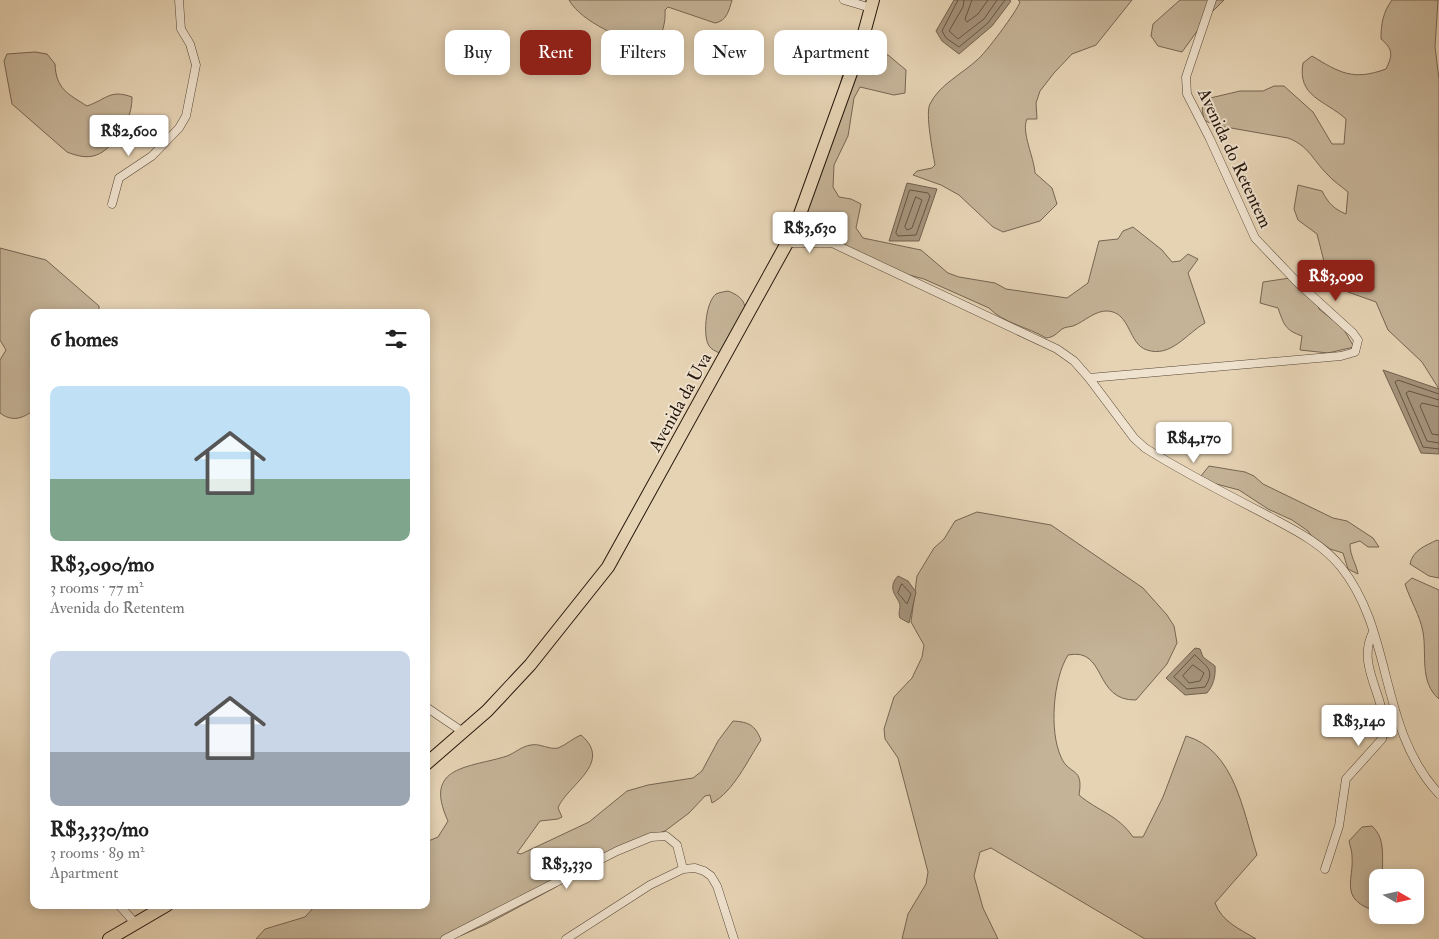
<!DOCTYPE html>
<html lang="en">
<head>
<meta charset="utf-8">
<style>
  body { margin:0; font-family:"IM FELL Double Pica",serif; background:#f6f6f6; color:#222; height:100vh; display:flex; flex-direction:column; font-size:19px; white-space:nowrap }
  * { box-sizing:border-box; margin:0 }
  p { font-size:16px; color:#767676 }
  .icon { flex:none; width:28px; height:28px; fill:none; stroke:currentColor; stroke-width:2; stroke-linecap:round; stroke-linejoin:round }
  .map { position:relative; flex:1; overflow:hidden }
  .details { position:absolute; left:30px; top:309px; width:400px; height:600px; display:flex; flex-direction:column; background:#fff; border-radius:10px; box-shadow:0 2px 12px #0003 }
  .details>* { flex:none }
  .top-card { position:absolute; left:445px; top:30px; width:475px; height:45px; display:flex; gap:10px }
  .needle { width:32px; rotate:99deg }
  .controls { position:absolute; left:1369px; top:869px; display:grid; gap:10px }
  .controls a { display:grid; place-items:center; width:55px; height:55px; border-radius:10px; background:#fff; box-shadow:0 2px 12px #0003; font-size:25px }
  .price { position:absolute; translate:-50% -42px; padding:0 11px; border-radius:5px; background:#fff; color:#222; font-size:16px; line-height:32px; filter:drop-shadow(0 1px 2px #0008) }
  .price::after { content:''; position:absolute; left:50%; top:30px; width:15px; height:11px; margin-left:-8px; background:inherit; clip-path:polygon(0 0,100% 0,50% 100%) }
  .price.current { background:#8f2418; color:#fff }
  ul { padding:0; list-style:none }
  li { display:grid; align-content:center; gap:10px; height:265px; padding:0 20px }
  li span { display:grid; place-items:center; height:155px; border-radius:10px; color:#555 }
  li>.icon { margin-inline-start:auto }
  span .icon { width:90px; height:90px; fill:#fffc; stroke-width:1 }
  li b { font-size:21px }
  h2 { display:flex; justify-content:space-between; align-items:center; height:60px; padding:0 20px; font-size:21px }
  .tag { padding:0 18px; border-radius:10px; background:#fff; box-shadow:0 2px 12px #0003; font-size:18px; line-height:45px }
  .tag.current { background:#8f2418; color:#fff }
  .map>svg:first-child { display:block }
</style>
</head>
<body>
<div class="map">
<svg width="1439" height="939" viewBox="0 0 1439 939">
  <rect width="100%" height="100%" fill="#e6d3b4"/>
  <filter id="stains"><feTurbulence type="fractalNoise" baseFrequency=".004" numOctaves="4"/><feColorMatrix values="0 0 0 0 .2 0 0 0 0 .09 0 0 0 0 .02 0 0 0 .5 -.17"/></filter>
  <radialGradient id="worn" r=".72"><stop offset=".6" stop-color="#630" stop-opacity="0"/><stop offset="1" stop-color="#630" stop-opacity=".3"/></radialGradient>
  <path fill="#c5b397" stroke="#766552" d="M569 0H732C729 10 727 21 715 23L668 7 665 10C666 22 662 37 654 46L648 47C624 39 582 23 569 0Z
    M1018 0H1132L1096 45 1072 54 1054 73 1040 91 1036 103 1037 119H1027C1021 132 1034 157 1035 173L1052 188 1057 204 1040 221 1003 232 993 227 959 195 941 185 913 175 917 171 932 168 935 165C933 153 925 113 930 104 939 85 962 74 977 60 985 54 1017 11 1020 2Z
    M1180 0H1224L1208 16 1182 52 1158 46 1151 36 1153 24Z
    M1392 0H1438L1435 47 1439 79V389L1422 362 1388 330 1376 302 1348 292 1336 286 1328 277 1317 234 1298 220 1294 209 1298 185 1322 191C1328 203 1334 209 1346 214L1348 192C1341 186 1333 181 1327 174 1312 159 1309 146 1288 138L1214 125 1204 120 1202 109 1206 99 1240 91H1263L1274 86H1284L1313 112 1332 144H1344L1346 119C1325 100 1297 97 1303 63L1312 56C1340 73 1353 81 1386 69 1393 55 1393 49 1381 39 1381 24 1383 12 1392 0Z
    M864 51 888 55 906 70 905 93 894 95 860 87 854 98 848 136 834 165 833 187 839 197 851 199 861 204 856 228 863 238 921 250 948 273 959 277 995 283 1006 289 1067 298 1088 283 1099 241 1118 239 1123 231 1133 227 1162 250 1172 262 1180 261 1188 254 1198 259 1188 273 1205 323C1187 333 1171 358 1147 350 1128 344 1131 313 1108 311 1095 310 1084 322 1073 326 1069 327 1065 327 1062 329 1056 334 1054 337 1046 338 1028 327 1003 323 989 308L924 279 902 273 852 252 807 214 846 62 854 53Z
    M35 52 47 54 55 64C56 89 68 94 87 106 107 99 110 89 132 97 132 115 125 126 115 140 101 157 89 161 67 152L12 104 4 61 7 54Z
    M0 248 46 260 99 306V312H34V410C22 419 12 422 0 413V360L6 350 0 340Z
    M1290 278 1316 299 1319 309 1343 328 1354 347 1328 353 1300 350 1302 336C1285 330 1284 325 1278 308L1260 303 1263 282Z
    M728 291C764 304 734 333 721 354 716 351 711 350 708 344 703 333 706 302 716 294 720 292 724 292 728 291Z
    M1209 466 1245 472 1254 476 1263 484 1333 518 1347 521 1373 538 1379 547H1368L1360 541 1350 544C1350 556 1356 563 1358 574L1348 569 1343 553 1330 549 1312 537 1308 531 1292 520 1268 509 1239 490 1209 482 1201 476Z
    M977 512 1051 525 1143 588 1167 615 1174 626 1177 643 1167 664 1136 700C1093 701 1107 647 1068 655 1053 679 1049 731 1061 757 1069 776 1084 766 1079 795 1099 812 1117 814 1133 837H1143L1163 797 1186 736C1235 750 1243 812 1257 855L1215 903C1222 922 1240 929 1256 939H1145L991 848 980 852 974 876 983 908 998 939H902L908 914 926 884 928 872 898 758 885 739 884 729 894 697 912 678 922 657 924 645 911 622 917 576 934 548 944 539 955 521Z
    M1437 540 1439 541V578L1429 576 1410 564C1413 550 1425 546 1437 540Z
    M1412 578 1439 590V699C1419 682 1427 654 1423 632 1420 615 1410 600 1405 584Z
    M733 721C749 722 755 725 761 740 747 761 734 791 712 803L710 795 705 796 689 813 665 831 598 857 556 887 487 924 462 935 450 939H256L265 929 305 917 316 905H426V842L438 837 448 821C422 765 470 768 507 756 515 753 522 746 531 745 540 743 549 750 558 748 566 745 573 738 581 735 614 763 567 785 558 808L562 817 558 819 540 821 517 853 521 854 589 822 627 791 648 785 693 778 702 771 718 741Z
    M1372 826C1387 840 1381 860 1383 877L1378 878 1377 906 1370 909C1340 897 1354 879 1352 856 1352 851 1350 846 1349 841L1362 827Z"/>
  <path fill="#a5937b" stroke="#72614f" d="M954 0H1009L1011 1 992 26 959 54 942 41 936 31Z
    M907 183 937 189 919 241H889Z
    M1383 370 1439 389V454L1421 453Z
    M898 576 908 581 916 592 909 623 900 618C898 612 900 611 900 606 900 598 885 590 898 576Z
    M1195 648 1200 649 1203 657 1215 666C1216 676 1213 686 1207 693L1185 695 1166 678Z"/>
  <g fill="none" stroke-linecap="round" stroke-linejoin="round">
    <path stroke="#654" stroke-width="1" d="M958 0 942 31 946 38 959 47 988 23 1005 0
      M964 0 963 7 949 31 958 39 984 19 997 0
      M972 0 965 19 967 22 978 14 988 0
      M910 190 928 193 930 196 916 235 898 236 896 233Z
      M916 197 922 200 912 228 907 230 905 227Z
      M1439 394 1398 380 1395 382 1423 447 1439 449
      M1439 400 1409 391 1406 393 1427 441 1439 443
      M1439 407 1422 403 1420 406 1432 434 1439 435
      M902 584 911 594 907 604 898 593Z
      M1195 655C1206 667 1216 669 1205 687L1187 689 1174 677Z
      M1193 665 1204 673 1200 681 1189 683 1183 676Z"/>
    <defs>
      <path id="minor" d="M844 0 871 8
        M112 204 119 178 152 156 179 128 186 116 196 65 190 44 181 29 179 0
        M800 214 832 243 1057 349 1074 361 1089 378 1134 438 1145 448C1183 472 1222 492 1261 512 1290 528 1320 541 1341 567 1394 633 1378 728 1439 794
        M787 243H832
        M1089 378 1341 356 1355 352 1358 340 1353 333 1298 283 1255 238 1210 139 1187 94 1186 77 1212 0
        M426 707 463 732
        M1325 869 1339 826 1346 779 1382 739C1392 701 1354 669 1373 632
        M119 905 135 923
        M445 939 617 851 651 837 666 836 677 845 683 869
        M566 939 650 885 683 869 695 868 704 871 711 876 717 886 734 939"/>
      <path id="primary" d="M426 764 487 711 530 665 608 567 787 243 800 214 860 48 873 0
        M109 939 167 905"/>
    </defs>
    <use href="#minor" stroke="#564636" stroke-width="9"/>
    <use href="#primary" stroke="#26170c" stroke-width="14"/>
    <use href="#minor" stroke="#efe2ce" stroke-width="8"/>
    <use href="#primary" stroke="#e6d3b4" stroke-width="12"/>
  </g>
  <g text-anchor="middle" stroke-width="4" stroke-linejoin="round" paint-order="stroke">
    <g font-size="18" fill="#26170c" stroke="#efe2ce">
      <text transform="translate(1235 158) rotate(65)" y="6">Avenida do Retentem</text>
      <text transform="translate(680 402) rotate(-61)" y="6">Avenida da Uva</text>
    </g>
  </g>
  <rect width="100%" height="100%" filter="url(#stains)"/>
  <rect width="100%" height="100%" fill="url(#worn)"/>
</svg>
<div class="controls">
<a><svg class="needle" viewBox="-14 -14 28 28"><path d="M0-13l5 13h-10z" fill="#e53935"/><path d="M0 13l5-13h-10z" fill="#767676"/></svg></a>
</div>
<b class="price" style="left:129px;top:157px">R$2,600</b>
<b class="price" style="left:810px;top:254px">R$3,630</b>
<b class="price current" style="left:1336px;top:302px">R$3,090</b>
<b class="price" style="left:1194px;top:464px">R$4,170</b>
<b class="price" style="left:1359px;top:747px">R$3,140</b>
<b class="price" style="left:567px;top:890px">R$3,330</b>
<div class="top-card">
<a class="tag">Buy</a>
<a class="tag current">Rent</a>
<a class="tag">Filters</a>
<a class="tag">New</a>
<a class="tag">Apartment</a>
</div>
<section class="details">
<h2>6 homes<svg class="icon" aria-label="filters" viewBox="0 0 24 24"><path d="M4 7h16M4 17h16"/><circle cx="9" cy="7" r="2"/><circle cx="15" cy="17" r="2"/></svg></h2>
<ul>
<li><span style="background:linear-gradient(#bfe0f5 60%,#7fa58c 0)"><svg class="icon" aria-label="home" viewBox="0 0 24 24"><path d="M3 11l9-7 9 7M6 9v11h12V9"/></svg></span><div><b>R$3,090/mo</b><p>3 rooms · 77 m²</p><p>Avenida do Retentem</p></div></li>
<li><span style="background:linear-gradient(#c9d6e8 65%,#9aa5b1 0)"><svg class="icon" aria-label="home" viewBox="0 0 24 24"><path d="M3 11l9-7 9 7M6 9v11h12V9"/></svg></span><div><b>R$3,330/mo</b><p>3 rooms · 89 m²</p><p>Apartment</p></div></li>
</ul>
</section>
</div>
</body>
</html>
